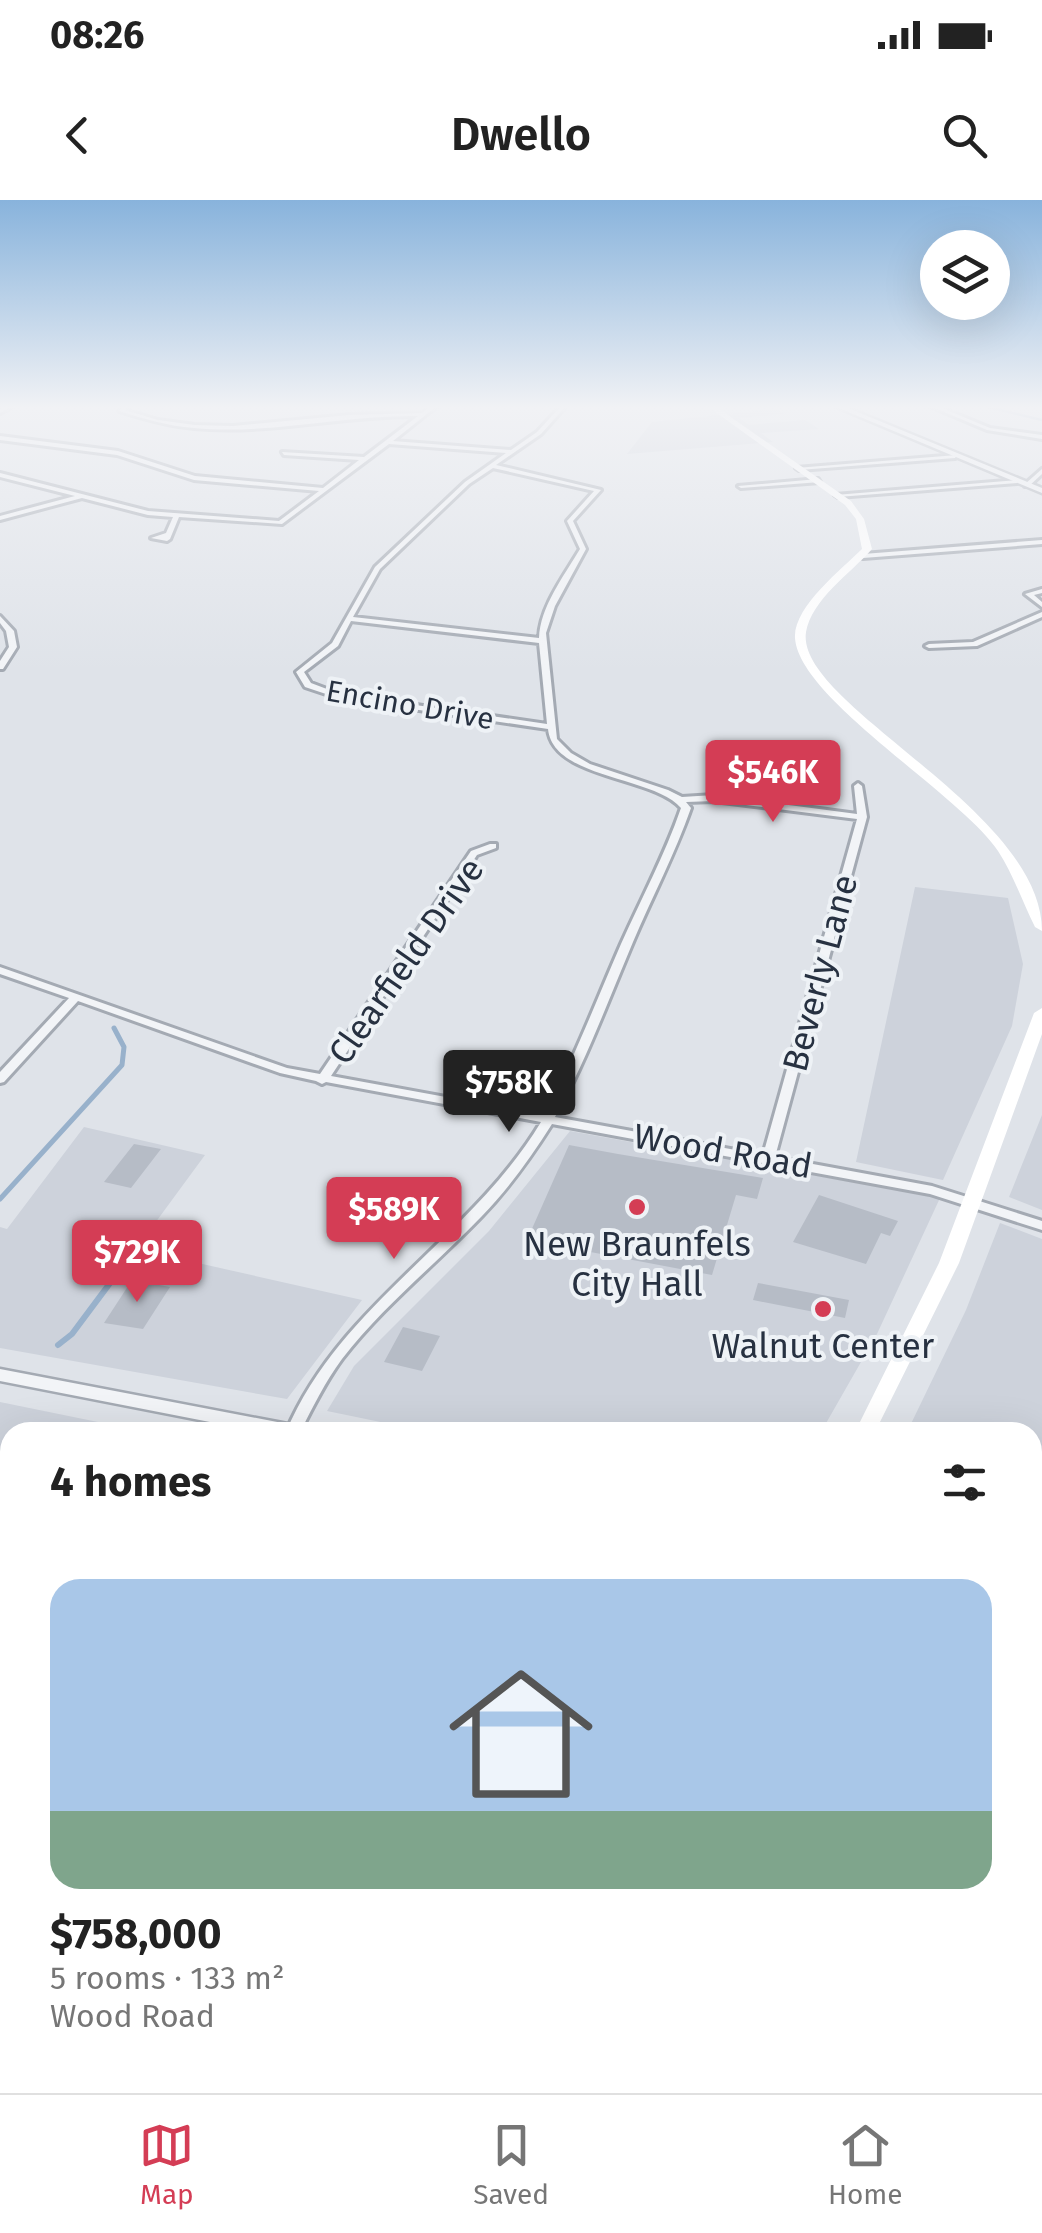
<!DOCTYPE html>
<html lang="en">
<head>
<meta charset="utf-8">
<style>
  body { margin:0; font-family:"Fira Sans",sans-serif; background:#f2f2f2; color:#222; height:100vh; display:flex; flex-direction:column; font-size:38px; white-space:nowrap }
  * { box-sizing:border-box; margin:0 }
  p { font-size:32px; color:#767676 }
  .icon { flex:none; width:55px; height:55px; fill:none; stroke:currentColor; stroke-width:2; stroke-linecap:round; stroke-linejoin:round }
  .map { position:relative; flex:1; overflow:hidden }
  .side { position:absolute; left:0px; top:1222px; width:1042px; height:672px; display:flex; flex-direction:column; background:#fff; border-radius:30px 30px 0 0; box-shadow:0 10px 40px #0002 }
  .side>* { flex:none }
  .fabs { position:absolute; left:920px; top:30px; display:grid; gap:20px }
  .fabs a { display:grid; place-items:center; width:90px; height:90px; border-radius:50%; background:#fff; box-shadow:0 10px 40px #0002; font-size:50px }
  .price { position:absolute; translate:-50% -85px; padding:0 22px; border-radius:10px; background:#d43d55; color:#fff; font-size:32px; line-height:65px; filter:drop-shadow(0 2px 5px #0008) }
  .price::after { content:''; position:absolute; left:50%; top:60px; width:30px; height:22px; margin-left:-15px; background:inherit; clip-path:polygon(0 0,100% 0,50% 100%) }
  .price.current { background:#222; color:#fff }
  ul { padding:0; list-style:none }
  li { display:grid; align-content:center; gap:20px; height:530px; padding:0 50px }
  li span { display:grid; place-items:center; height:310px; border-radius:30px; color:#555 }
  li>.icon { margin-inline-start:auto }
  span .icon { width:180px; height:180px; fill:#fffc; stroke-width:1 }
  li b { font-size:42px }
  h2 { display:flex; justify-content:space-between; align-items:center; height:120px; padding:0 50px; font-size:42px }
  .status { display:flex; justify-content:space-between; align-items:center; height:70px; padding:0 50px; background:#fff; direction:ltr }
  .status svg { height:28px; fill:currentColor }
  header { display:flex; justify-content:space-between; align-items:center; height:130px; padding:0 50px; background:#fff; font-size:45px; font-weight:600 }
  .tabs { display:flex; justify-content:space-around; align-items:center; height:140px; border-top:2px solid #e0e0e0; background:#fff; font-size:28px; color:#767676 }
  .tabs a { display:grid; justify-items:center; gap:5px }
  .tabs .current { color:#d43d55 }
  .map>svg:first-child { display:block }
</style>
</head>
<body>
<div class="status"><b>08:26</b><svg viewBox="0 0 49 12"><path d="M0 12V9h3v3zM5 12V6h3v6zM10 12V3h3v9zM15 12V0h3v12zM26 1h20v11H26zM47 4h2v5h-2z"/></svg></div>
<header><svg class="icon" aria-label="back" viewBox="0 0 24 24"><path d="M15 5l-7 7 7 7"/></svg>Dwello<svg class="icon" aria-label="search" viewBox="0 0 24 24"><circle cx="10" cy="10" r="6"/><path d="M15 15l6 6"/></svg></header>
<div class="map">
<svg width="1042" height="1893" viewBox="0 0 1042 1893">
  <rect width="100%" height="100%" fill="#dfe3e9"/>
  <path fill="#cdd2db" d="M775 209 784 214 739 218 749 225 805 220 819 229 761 233 773 242 627 254 652 222Z
    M915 687 1008 698 1023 764 1012 826 943 980 856 962Z
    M1042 915V1010L1009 997Z
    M84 927 205 955 136 1049 362 1100 287 1199 0 1148V1027L7 1029Z
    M570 931 940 998 877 1134 821 1232H429L327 1211 354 1166 489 1031Z
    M1000 1023 1042 1039V1481L1032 1476V1232H907L966 1110Z
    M0 1202 147 1232H10V1578L0 1594Z"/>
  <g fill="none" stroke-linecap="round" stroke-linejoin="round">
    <path stroke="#98b1cb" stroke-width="2.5" d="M984 206 1042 220"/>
    <path stroke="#98b1cb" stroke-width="5" d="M0 999 122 865 124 847 114 828"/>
    <path stroke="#98b1cb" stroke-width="6" d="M58 1145 72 1134 122 1067"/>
  </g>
  <path fill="#b6bcc6" d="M134 944 161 949 131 988 104 982Z
    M569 945 618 954 763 978 757 999 736 995 712 1075 527 1040Z
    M819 995 898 1021 890 1036 881 1033 866 1064 793 1042Z
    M132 1080 170 1087 143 1129 104 1123Z
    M758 1083 849 1100 845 1118 753 1100Z
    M403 1127 440 1136 422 1171 384 1162Z"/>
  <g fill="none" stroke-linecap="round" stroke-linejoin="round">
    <defs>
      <path id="minor" d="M6 206H13L0 213V209Z
        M122 206H128L125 210 158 220 195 225 233 226 349 215 422 213 431 206H437L393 241 511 250 537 232 561 206H566L541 234 496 265 601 290 573 321 586 349 555 406 546 433 557 539 571 553 590 564 668 590 682 597 714 595 857 614 854 586 858 583 862 586 867 617 775 957 932 986 1042 1021V1030L930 994 552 924C531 957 509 988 482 1016 436 1064 383 1106 342 1159 325 1182 313 1207 300 1232H286C340 1104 470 1040 541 922L326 882 322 884 316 881 280 873 78 801 4 882 0 883V872L69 798 0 774V767L287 868 320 874 471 651 490 644H496V648L477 655 331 876 544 915C574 860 596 801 621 744 641 699 665 655 681 608 654 576 553 579 548 529L338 498 305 487 296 472 332 443 375 367 465 282 506 253 389 244 282 324 179 317 170 339 167 341 151 338 166 333 173 317 148 315 82 298 0 320V316L75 296 0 277V273L148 311 279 321 319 291 194 280 117 255 0 240V236L118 251 195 276 323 288 359 260 284 255 282 252 364 257 418 216C343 215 269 235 194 228 168 226 144 219 119 211ZM493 268 594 291 567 321 580 349C564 376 540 407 539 438L353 417 380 369 469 284ZM351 421 539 443 547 524 340 494 311 483 304 472 338 446ZM714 601 857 619 763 955 555 917C586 861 608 801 633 742 652 697 675 654 691 608L686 602Z
        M930 206H937L990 228 1042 235V239L987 230Z
        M957 255 955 258 799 270 796 268Z
        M1042 269V274L1029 286H1025V284Z
        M818 279 820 282 741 288 738 286Z
        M1019 280 1017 283 838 297 835 295Z
        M1042 340V344L863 358 860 356 863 354Z
        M1042 389V393L1034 395 1042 402V407L1025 394Z
        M1042 412V417L977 446 929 448 925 446 929 444 973 442Z
        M0 416 14 431 17 447 3 469H0V461L9 447 6 431 0 423Z
        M662 1885H694L698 1893H666Z"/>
      <path id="tertiary" d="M834 206H843L1042 288V293Z
        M0 1169 293 1225 300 1227 302 1232H261L0 1181Z"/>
    </defs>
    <use href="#minor" stroke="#a4aab3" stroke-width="6"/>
    <use href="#tertiary" stroke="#a4aab3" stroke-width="5"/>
    <use href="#minor" fill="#f2f4f7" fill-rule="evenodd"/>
    <use href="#tertiary" fill="#f2f4f7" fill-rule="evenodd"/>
    <path fill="#fff" fill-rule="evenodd" d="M707 206H715L851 301 864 319 872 349C850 374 812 399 806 432 795 505 1042 609 1042 731L1035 727C1023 703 1013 674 998 651 960 594 799 499 795 438 793 407 842 369 862 349L856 319 845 305Z
      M1042 808V834L959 1063 875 1232H855L939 1063 1034 813Z
      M1032 1497 1042 1501V1524L1032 1521Z
      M531 1885H562L559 1893H528Z
      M577 1885H607L604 1893H574Z"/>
    <path stroke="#778293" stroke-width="8" stroke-dasharray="8 15" stroke-linecap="butt" d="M0 1795 10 1802
      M133 1885 144 1893"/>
  </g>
  <linearGradient id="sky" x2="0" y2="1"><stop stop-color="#88b3dc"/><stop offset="0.44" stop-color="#f1f2f5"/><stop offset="1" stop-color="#f1f2f5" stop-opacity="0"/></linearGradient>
  <rect width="1042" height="471" fill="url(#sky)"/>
  <g fill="#d43d55" stroke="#eef2f6" stroke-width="4">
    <circle cx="637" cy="1007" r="10"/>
    <circle cx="823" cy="1109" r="10"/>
  </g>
  <g text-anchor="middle" stroke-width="8" stroke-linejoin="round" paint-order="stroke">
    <g font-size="30" fill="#273141" stroke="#eef2f6">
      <text transform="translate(410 505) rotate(10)" y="10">Encino Drive</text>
    </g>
    <g font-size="35" fill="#273141" stroke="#eef2f6">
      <text transform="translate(406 761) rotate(-55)" y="12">Clearfield Drive</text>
      <text transform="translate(820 773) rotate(-75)" y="12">Beverly Lane</text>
      <text transform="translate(723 951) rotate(10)" y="12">Wood Road</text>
    </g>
    <g font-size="35" fill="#273141" stroke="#eef2f6">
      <text x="637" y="1056">New Braunfels<tspan x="637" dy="40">City Hall</tspan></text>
      <text x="823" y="1158">Walnut Center</text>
    </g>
  </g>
</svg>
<div class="fabs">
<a><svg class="icon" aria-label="layers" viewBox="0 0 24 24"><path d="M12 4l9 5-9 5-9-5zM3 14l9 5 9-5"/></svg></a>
</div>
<b class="price" style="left:773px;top:625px">$546K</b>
<b class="price current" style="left:509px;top:935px">$758K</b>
<b class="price" style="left:394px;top:1062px">$589K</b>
<b class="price" style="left:137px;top:1105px">$729K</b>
<section class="side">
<h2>4 homes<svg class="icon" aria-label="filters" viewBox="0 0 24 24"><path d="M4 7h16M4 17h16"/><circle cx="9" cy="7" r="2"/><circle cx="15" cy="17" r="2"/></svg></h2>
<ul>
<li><span style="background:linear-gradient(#a9c7e8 75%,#7fa58c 0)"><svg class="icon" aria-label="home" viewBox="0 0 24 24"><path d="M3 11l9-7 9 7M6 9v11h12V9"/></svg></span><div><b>$758,000</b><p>5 rooms · 133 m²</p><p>Wood Road</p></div></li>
</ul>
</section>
</div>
<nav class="tabs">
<a class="current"><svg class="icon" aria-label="map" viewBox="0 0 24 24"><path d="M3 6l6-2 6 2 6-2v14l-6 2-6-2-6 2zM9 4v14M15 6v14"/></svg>Map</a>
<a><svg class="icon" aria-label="saved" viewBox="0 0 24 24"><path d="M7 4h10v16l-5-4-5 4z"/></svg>Saved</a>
<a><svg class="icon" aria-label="home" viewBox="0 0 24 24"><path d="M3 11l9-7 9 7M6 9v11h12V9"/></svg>Home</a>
</nav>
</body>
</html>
